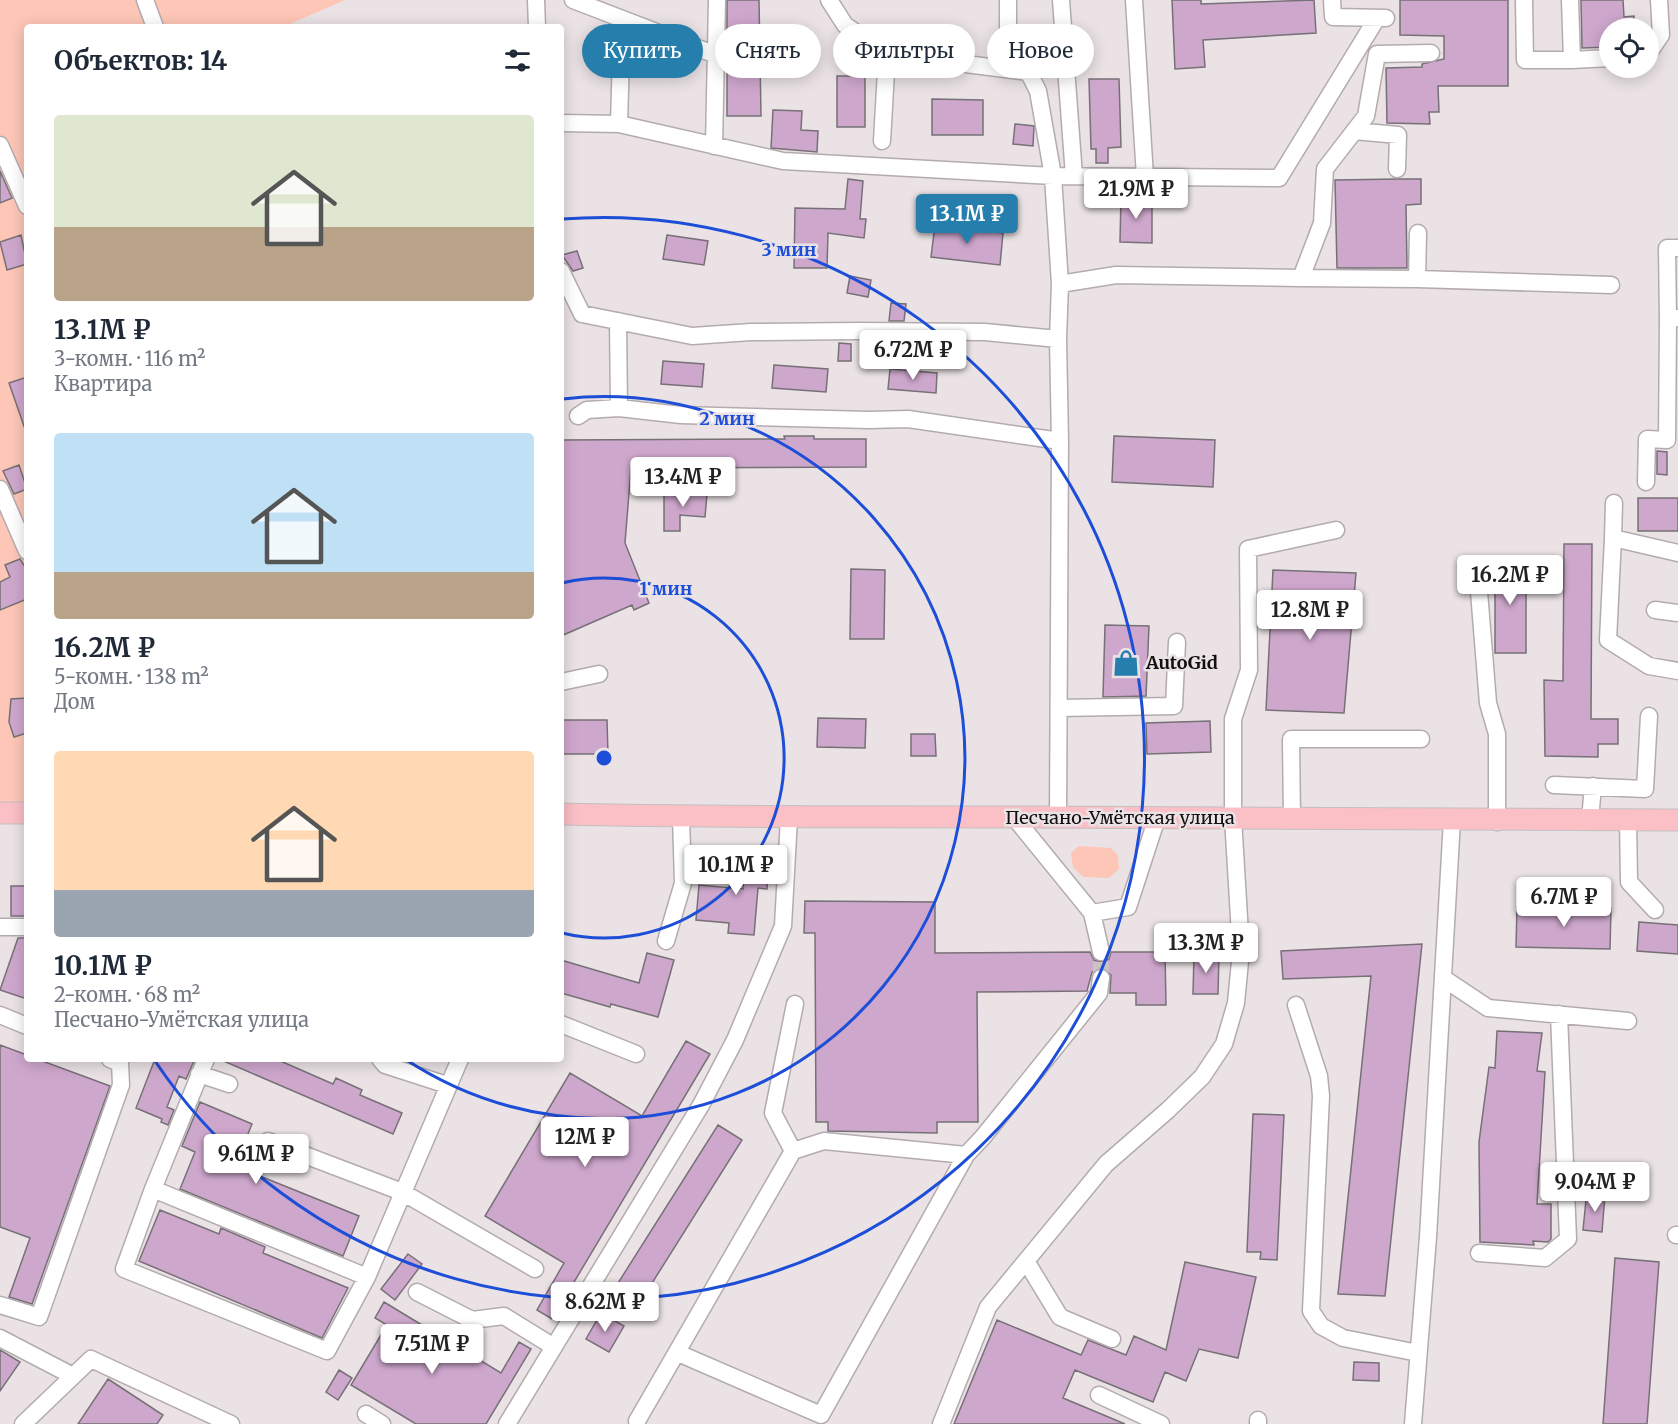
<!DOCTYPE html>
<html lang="ru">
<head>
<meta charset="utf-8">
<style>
  body { margin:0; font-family:Merriweather,serif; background:#f6f6f7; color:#1f2937; height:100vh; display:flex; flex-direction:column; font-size:22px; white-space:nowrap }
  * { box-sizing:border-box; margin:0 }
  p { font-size:20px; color:#747a83 }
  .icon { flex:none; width:33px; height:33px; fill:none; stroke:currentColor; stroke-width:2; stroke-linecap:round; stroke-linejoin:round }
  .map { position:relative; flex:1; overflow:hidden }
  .panel { position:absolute; left:24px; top:24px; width:540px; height:1038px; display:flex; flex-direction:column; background:#fff; border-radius:6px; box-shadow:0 3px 15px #0003 }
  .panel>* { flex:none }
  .banner { position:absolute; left:582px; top:24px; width:570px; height:54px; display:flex; gap:12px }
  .fabs { position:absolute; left:1599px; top:18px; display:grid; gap:12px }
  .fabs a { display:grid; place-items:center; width:60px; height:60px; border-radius:50%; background:#fff; box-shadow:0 3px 15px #0003; font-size:30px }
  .price { position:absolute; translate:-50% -51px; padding:0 14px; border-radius:6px; background:#fff; color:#222; font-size:20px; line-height:39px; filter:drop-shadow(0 2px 3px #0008) }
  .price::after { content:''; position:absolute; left:50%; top:36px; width:18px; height:14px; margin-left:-9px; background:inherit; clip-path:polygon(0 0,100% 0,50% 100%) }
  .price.selected { background:#257eac; color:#fff }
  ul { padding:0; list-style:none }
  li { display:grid; align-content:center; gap:12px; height:318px; padding:0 30px }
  li span { display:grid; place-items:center; height:186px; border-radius:6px; color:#555 }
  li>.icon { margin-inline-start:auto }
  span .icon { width:108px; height:108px; fill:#fffc; stroke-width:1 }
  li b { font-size:26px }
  h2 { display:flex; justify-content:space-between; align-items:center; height:72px; padding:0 30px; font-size:26px }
  .chip { padding:0 21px; border-radius:27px; background:#fff; box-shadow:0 3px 15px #0003; font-size:21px; line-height:54px }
  .chip.selected { background:#257eac; color:#fff }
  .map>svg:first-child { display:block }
</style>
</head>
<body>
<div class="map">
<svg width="1678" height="1424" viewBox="0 0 1678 1424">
  <rect width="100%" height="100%" fill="#eae2e5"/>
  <path fill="#fdc6b7" d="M0 0H345L283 27H27V805L0 804Z
    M1079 846 1111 848 1118 855 1119 869 1109 878 1084 877 1073 868 1071 853Z"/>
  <path fill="#cea7cd" stroke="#767176" stroke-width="1.5" d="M727 0H759L761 116H727Z
    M1172 0H1201V4L1314 0 1316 33 1203 40 1205 67 1175 69Z
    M1400 0H1508V86H1438L1439 112H1429L1430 124 1387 123 1386 68 1422 67V64L1444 59V36L1400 35Z
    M1581 0H1623L1624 17 1634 16V28H1610V47L1582 48Z
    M837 76H865V127H837Z
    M1089 79H1119L1121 147 1108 148V163H1096V149H1091Z
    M932 99 983 100V135H932Z
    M773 110 802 111 801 130 818 131 817 152 771 148Z
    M1015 124 1034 126 1033 146 1013 144Z
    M0 171 12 198 0 203Z
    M848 179 863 181 860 219H866L864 238 828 233 827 268H794L795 208 845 209Z
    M1399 179H1421V204L1406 205 1407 268H1337L1335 180Z
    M1121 197 1152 198V243L1120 242Z
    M935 225 1003 233 1000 265 931 257Z
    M21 235 27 264 7 270 0 242Z
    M667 235 708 241 704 265 663 259Z
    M577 251 583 268 573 271 562 255Z
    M850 276 871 280 868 297 847 293Z
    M891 303 906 304 904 321H889Z
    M839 343 851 344V361H838Z
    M663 361 704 364 702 387 661 384Z
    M774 365 828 369 826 392 772 388Z
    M890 369 937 373 936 393 888 389Z
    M27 377V429H25L9 383Z
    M784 436H814V439H866V467L631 468 625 543 649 603 634 610 632 605 561 636V440L785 439Z
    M1114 436 1215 440 1213 487 1112 482Z
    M1657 451 1667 452V475L1657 474Z
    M19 465 27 489 14 494 3 471Z
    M689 492 707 494 705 517 680 515V531H664V494Z
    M1638 498H1678V531H1638Z
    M1564 544H1592L1591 719H1618V744H1598V757L1545 756 1544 680 1563 681Z
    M20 559 27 570V599L0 610V582L10 577 5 565Z
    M1495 560H1526V653H1495Z
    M851 569 885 570 884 639H850Z
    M1273 570 1356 573 1344 713 1266 710Z
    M1105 625 1149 626 1146 696 1103 697Z
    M27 698V733L14 737 9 722 11 699Z
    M818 718 866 719 865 748 817 747Z
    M561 720H607L608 754H561Z
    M1210 721 1211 752 1147 754 1146 723Z
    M911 734H935L936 756H911Z
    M745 846 761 847V853L769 854 767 889 758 888 754 935 728 933 729 923 696 920 699 885 743 889Z
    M11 886H27V916H11Z
    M805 901 935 902V953L1090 952 1094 960 1103 962 1109 959 1111 952H1165L1166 1005H1136V993H1110L1111 975 1102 968 1092 972 1087 991 977 992 978 1122H937V1133L828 1131V1122H816L815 933H804Z
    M1517 907 1611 908 1610 949 1516 947Z
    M1639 922 1678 925V954L1637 951Z
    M18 938H27V999L0 990Z
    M1422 944 1385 1296 1338 1294 1371 976 1283 979 1281 951Z
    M647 953 674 960 658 1017 611 1004 610 1007 561 993V960L639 983Z
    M1194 954H1219L1218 994H1193Z
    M1497 1031 1542 1033 1537 1071 1545 1072 1537 1204H1551V1239L1548 1242 1533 1241 1534 1245 1480 1242 1479 1142 1489 1067 1495 1068Z
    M686 1041 710 1054 552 1319 537 1310 564 1263 485 1216 570 1073 642 1116Z
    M0 1045 27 1055V1059H37L110 1086 32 1304 9 1297 30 1238 0 1227Z
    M155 1059 194 1061 186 1079 179 1076 167 1107 174 1110 168 1125 161 1122 162 1119 136 1108Z
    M219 1059H276L333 1084 336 1078 362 1090 360 1095 402 1113 393 1134Z
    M200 1102 252 1124 235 1166 359 1216 343 1256 180 1189 195 1152 182 1146Z
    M1253 1114 1284 1115 1277 1260 1260 1259 1261 1252H1247Z
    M718 1125 742 1140 637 1307 613 1291Z
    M1593 1193 1605 1194 1602 1232 1583 1230 1586 1200 1592 1201Z
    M160 1210 219 1234 221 1228 265 1247 263 1253 348 1288 322 1338 139 1261Z
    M408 1254 422 1264 395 1300 381 1289Z
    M1615 1258 1659 1262 1647 1424H1603Z
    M1185 1262 1256 1277 1238 1358 1199 1349 1186 1381 1165 1372 1153 1402 1075 1370 1063 1398 1125 1424H954L997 1320 1081 1355 1088 1340 1126 1355 1134 1336 1166 1350Z
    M384 1302 501 1373 519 1342 531 1349 486 1424H416L351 1385 387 1325 375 1318Z
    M601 1313 624 1326 609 1352 586 1339Z
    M0 1350 20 1362 0 1391Z
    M1354 1362 1379 1363V1381L1353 1380Z
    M339 1370 352 1378 338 1400 326 1392Z
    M108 1379 163 1415 157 1424H78Z"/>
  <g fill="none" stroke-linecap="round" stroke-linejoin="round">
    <path stroke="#cac2c5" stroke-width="16" stroke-dasharray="16 8" stroke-linecap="butt" d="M1101 978V952"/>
    <defs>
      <path id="minor" d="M145 0 155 27
        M536 0 537 27
        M573 0 716 55
        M829 0 845 25 887 54
        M1061 0 1074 176
        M1134 0 1145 177
        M1332 0 1333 17 1386 18
        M1524 0 1525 60H1572
        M1570 0 1572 60 1610 58
        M1377 18 1279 178 1053 176 1060 284 1116 275 1301 278 1322 223 1325 169 1366 116 1377 54 1431 53
        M1648 54 1661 35 1659 0
        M561 123 619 124 783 161 1053 176 1038 91 1008 32V0
        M619 124 622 19
        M1354 131 1398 135 1397 169
        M882 141 887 54 1029 72
        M0 145 27 206
        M714 146 717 0
        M561 271 582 314 692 336 751 332 858 331 985 332 1058 339 1060 284
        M1301 278 1417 279 1418 233
        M1417 279 1611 285
        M1668 319 1667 248H1678
        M619 408 681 415 869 420 908 419 1060 441 1058 339
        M578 416 587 410 619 408 618 321
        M1646 482 1647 439 1667 440 1668 319 1678 318
        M0 489 27 551
        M1613 538 1614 503
        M1678 553 1613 538 1608 640 1649 666 1678 671
        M1477 567 1488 703 1497 734V822
        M1655 610 1678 613
        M561 682 599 674
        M1059 708 1174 706 1177 642
        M1554 785 1645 789 1649 716
        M1014 817 1092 913 1128 907 1157 818
        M1058 817 1060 441
        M1292 819 1291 739H1421
        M1590 820 1593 786
        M1628 820 1629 882 1655 910
        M1092 913 1101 952
        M0 927H27
        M666 941 683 883 681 817
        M1443 978 1488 1008 1628 1021
        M1296 1005 1319 1076 1321 1096 1311 1311 1321 1326 1343 1338 1418 1353
        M0 1015 27 1026
        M561 1024 636 1054
        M380 1059 385 1065 447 1085
        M199 1074 229 1084
        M268 1141 402 1192 535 1269
        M793 1151 773 1113 795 1004
        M153 1189 206 1059
        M1676 1235H1678
        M1479 1253 1545 1258 1568 1239 1559 1014
        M1026 1261 1060 1317 1112 1339
        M367 1277 153 1189 124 1269 327 1351 367 1277 460 1059
        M417 1292 472 1320 504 1316 554 1347
        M0 1305 39 1317 121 1085 120 1063 110 1059
        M0 1338 73 1376
        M678 1353 821 1415 966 1155
        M1099 1395 1161 1424
        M366 1414 382 1424
        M637 1421 793 1151 824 1141 966 1155 983 1137 1099 993 1101 978
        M23 1424 91 1359 231 1424
        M507 1424 701 1105 735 1040 783 926 789 818
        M941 1424 988 1307 1106 1164 1168 1110 1202 1077 1224 1044 1236 1003 1241 951 1233 818V719L1249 670 1248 549 1336 530
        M1258 1424V1420
        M1413 1424 1428 1237 1452 820"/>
      <path id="major" d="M0 813H27
        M561 814C718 818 875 816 1032 817 1248 818 1463 821 1678 820"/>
    </defs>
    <use href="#minor" stroke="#b3abaf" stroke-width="19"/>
    <use href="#major" stroke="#c1c1c1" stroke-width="23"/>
    <use href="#minor" stroke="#fff" stroke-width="16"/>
    <use href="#major" stroke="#fbbfc6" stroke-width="21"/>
  </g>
  <g fill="none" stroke="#1d4ed8" stroke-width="3">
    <path d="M562 583A180 180 0 1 1 562 933"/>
    <path d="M563 399A361 361 0 1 1 405 1059"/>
    <path d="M562 219A541 541 0 1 1 155 1061"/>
  </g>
  <defs>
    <symbol id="shop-bare" viewBox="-9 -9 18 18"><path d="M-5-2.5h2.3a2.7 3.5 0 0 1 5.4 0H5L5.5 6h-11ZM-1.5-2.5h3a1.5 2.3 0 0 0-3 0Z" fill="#257eac" stroke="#eae2e5" stroke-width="2.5" paint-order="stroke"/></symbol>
  </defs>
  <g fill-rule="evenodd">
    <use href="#shop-bare" x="1107" y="644" width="38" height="38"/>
  </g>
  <g text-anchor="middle" stroke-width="5" stroke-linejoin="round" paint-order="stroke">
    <g font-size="18" font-weight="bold" fill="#120f10" stroke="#eae2e5" text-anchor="start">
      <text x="1146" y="669">AutoGid</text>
    </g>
    <g font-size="18" fill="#120f10" stroke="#eae2e5">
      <text x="1120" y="824">Песчано-Умётская улица</text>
    </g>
  </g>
  <circle cx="604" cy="758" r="9" fill="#1d4ed8" stroke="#eae2e5" stroke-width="3"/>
  <g font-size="18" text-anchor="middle" font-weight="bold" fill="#1d4ed8" stroke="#eae2e5" stroke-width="5" stroke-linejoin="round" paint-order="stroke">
    <text x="789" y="256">3 мин</text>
    <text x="727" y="425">2 мин</text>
    <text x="666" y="595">1 мин</text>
  </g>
</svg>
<div class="fabs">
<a><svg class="icon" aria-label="locate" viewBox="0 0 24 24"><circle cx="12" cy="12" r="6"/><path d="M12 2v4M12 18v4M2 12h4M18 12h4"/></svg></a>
</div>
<b class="price" style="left:1136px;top:220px">21.9M ₽</b>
<b class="price selected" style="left:967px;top:245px">13.1M ₽</b>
<b class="price" style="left:913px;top:381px">6.72M ₽</b>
<b class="price" style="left:683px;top:508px">13.4M ₽</b>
<b class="price" style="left:1510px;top:606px">16.2M ₽</b>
<b class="price" style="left:1310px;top:641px">12.8M ₽</b>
<b class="price" style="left:736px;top:896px">10.1M ₽</b>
<b class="price" style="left:1564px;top:928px">6.7M ₽</b>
<b class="price" style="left:1206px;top:974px">13.3M ₽</b>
<b class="price" style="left:585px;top:1168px">12M ₽</b>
<b class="price" style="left:256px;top:1185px">9.61M ₽</b>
<b class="price" style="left:1595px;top:1213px">9.04M ₽</b>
<b class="price" style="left:605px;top:1333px">8.62M ₽</b>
<b class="price" style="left:432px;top:1375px">7.51M ₽</b>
<div class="banner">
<a class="chip selected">Купить</a>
<a class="chip">Снять</a>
<a class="chip">Фильтры</a>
<a class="chip">Новое</a>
</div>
<section class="panel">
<h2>Объектов: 14<svg class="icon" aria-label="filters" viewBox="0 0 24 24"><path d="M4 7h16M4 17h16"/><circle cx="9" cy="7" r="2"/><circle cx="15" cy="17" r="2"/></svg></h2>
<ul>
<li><span style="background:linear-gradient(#dfe7d0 60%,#b9a48a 0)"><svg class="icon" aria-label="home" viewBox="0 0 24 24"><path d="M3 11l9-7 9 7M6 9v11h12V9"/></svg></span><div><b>13.1M ₽</b><p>3-комн. · 116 m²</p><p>Квартира</p></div></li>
<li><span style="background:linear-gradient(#bfe0f5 75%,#b9a48a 0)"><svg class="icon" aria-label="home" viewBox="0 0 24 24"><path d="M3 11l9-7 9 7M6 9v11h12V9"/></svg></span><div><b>16.2M ₽</b><p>5-комн. · 138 m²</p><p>Дом</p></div></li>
<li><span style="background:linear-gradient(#ffd9b3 75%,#9aa5b1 0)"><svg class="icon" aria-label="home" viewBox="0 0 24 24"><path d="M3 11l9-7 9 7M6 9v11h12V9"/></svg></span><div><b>10.1M ₽</b><p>2-комн. · 68 m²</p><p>Песчано-Умётская улица</p></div></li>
</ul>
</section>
</div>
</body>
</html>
